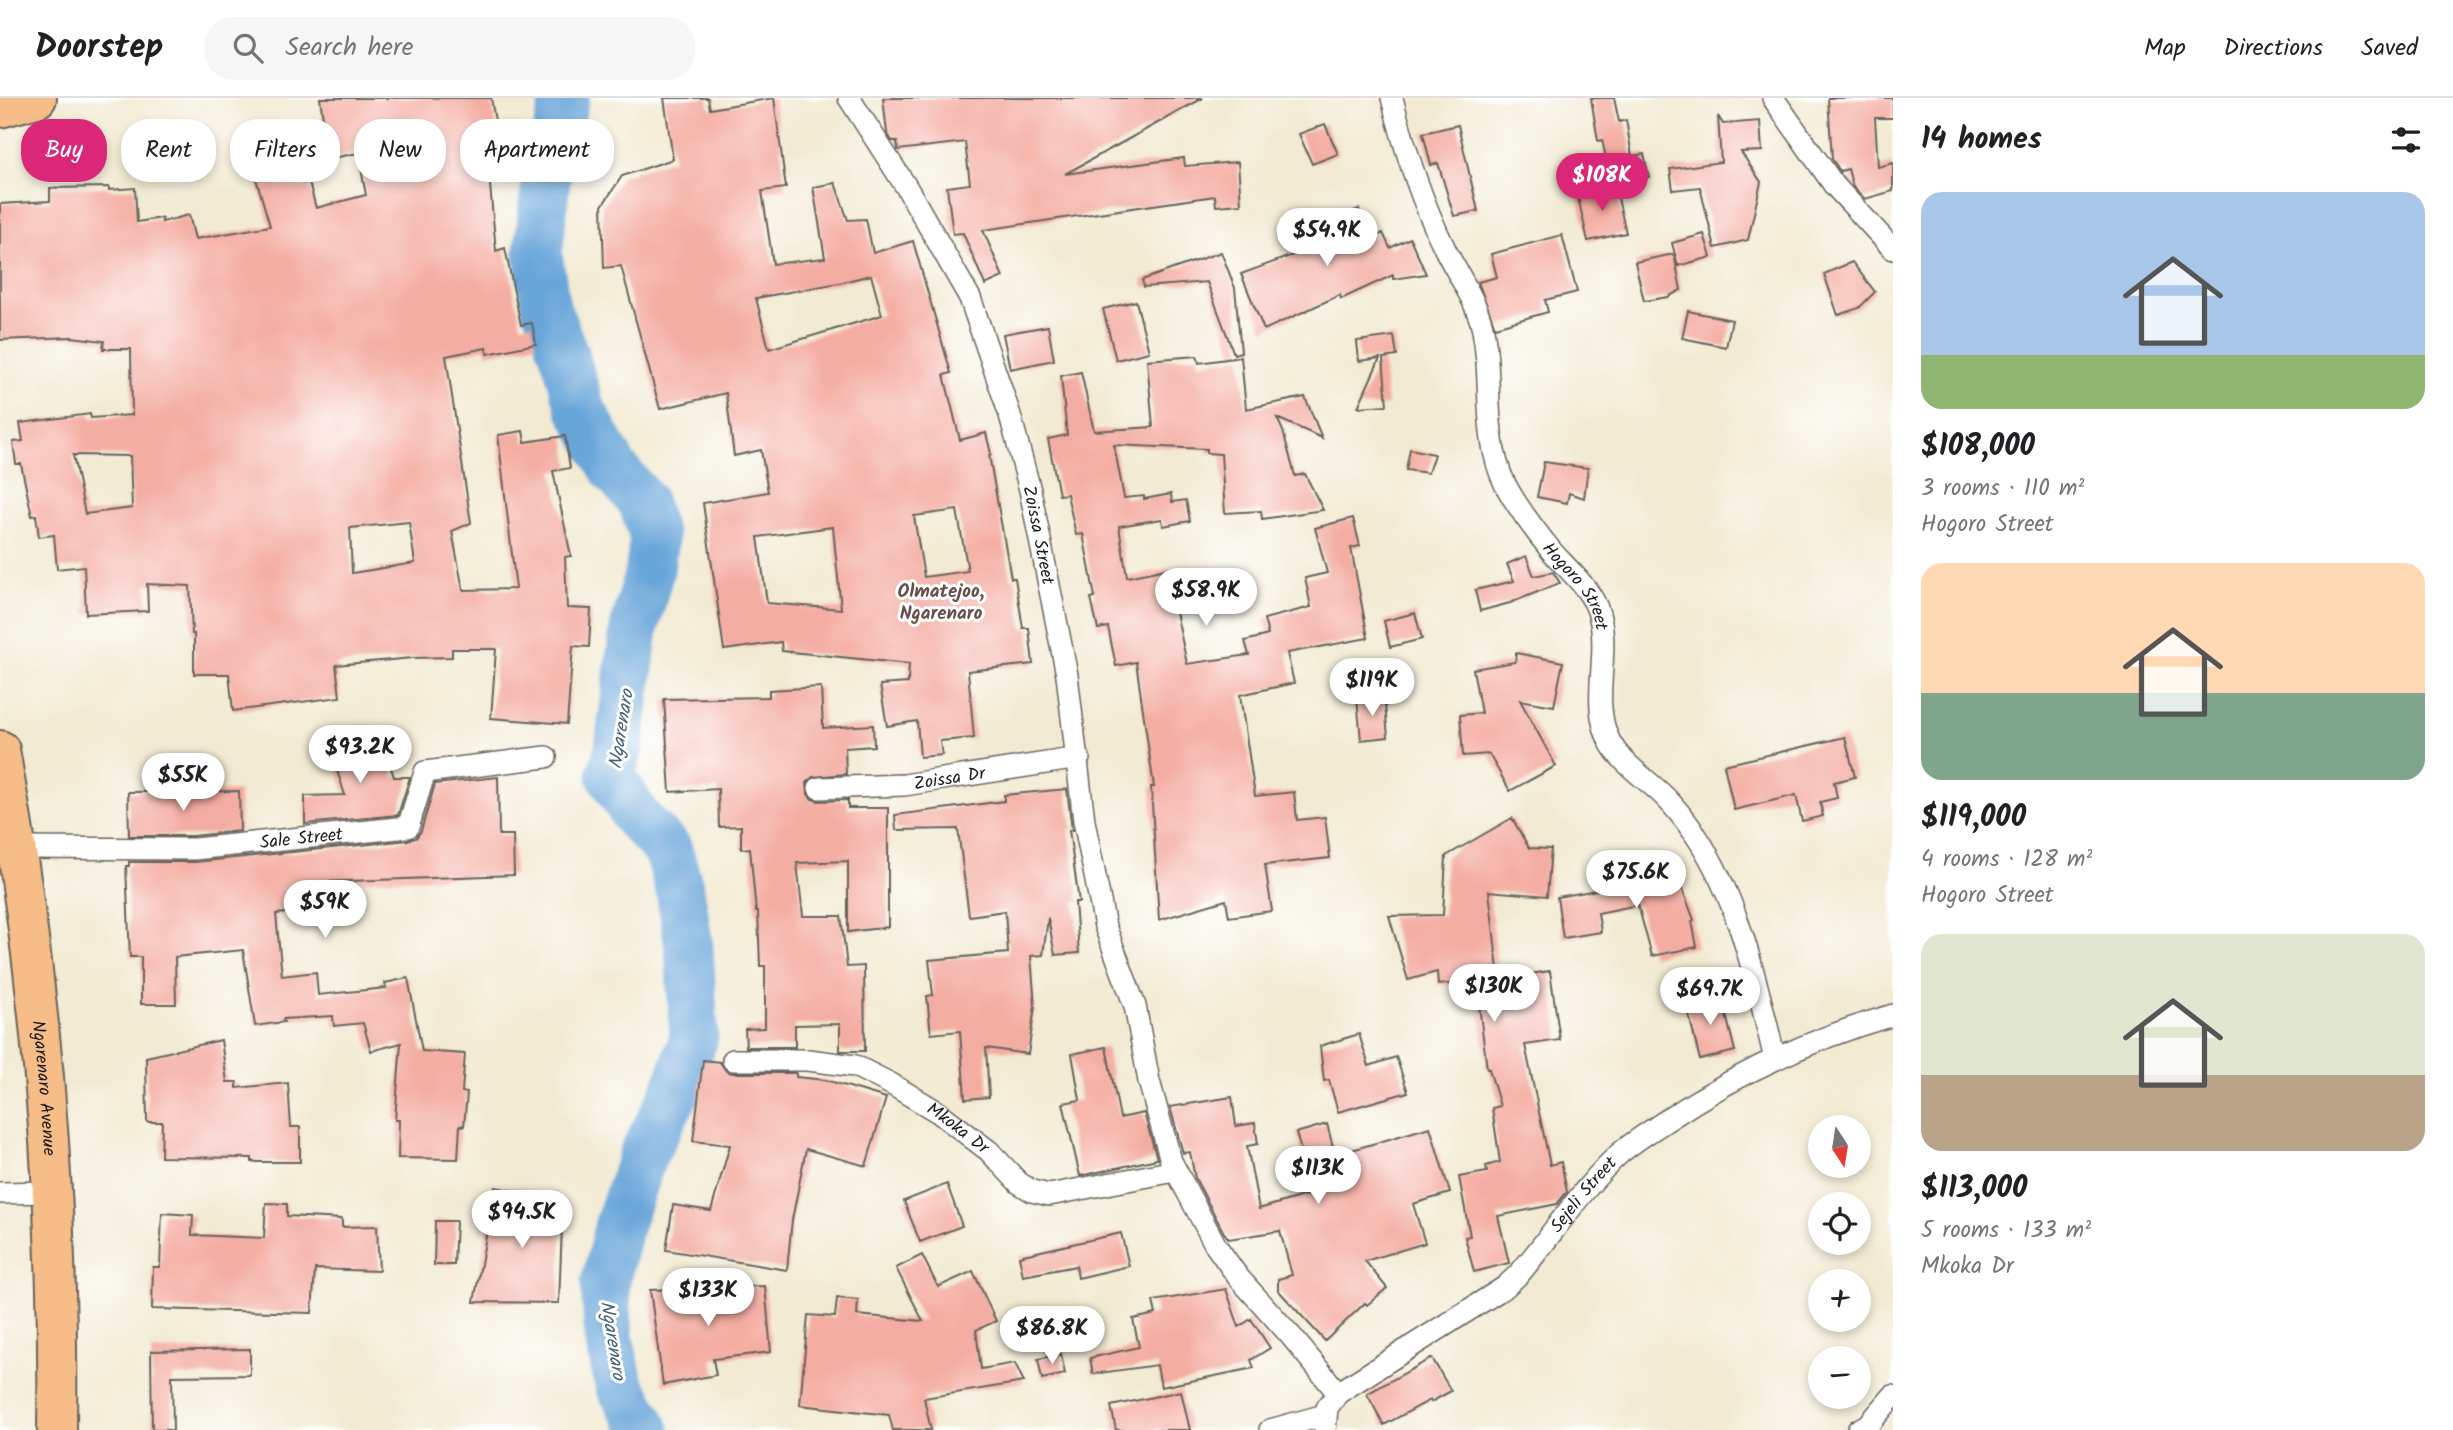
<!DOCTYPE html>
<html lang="en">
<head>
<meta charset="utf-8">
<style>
  body { margin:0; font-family:Kalam,sans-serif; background:#f6f6f6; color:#202124; height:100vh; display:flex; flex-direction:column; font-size:26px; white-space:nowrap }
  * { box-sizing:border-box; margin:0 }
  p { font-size:23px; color:#757577 }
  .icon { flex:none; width:38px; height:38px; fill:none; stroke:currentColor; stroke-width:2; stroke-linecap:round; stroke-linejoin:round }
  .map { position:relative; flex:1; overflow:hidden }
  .sheet { display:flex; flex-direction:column; background:#fff; width:560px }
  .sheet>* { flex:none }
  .hud { position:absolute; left:21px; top:21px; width:665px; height:63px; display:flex; gap:14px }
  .needle { width:46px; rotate:168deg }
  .controls { position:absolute; left:1808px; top:1017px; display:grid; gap:14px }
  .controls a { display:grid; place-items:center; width:63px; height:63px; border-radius:50%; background:#fff; box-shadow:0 4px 10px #0003; font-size:35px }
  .price { position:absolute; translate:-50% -60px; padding:0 16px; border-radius:24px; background:#fff; color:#222; font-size:23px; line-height:46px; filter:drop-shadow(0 2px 4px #0008) }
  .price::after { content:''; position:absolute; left:50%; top:42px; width:21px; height:16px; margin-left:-10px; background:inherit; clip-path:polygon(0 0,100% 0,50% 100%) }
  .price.current { background:#db2777; color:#fff }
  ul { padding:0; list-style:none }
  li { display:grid; align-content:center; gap:14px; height:371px; padding:0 28px }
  li span { display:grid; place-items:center; height:217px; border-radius:21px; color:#555 }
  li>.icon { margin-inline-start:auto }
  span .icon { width:126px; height:126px; fill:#fffc; stroke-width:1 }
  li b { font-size:30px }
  h2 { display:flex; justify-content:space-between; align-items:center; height:84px; padding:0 28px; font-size:30px }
  .chip { padding:0 24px; border-radius:28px; background:#fff; box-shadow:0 4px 10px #0003; font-size:24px; line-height:63px }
  .chip.current { background:#db2777; color:#fff }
  header { display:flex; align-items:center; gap:42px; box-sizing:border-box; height:98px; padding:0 35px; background:#fff; border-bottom:2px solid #e0e0e0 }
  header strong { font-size:33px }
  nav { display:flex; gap:38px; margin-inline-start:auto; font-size:24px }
  .search { width:490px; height:63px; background:#f6f6f6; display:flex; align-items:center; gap:18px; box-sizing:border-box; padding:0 24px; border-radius:28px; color:#757577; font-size:26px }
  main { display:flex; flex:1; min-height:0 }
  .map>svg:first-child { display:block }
</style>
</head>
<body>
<header>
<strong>Doorstep</strong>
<div class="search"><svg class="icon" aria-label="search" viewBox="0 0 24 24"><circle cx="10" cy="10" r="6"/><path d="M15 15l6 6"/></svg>Search here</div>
<nav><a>Map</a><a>Directions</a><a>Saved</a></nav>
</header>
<main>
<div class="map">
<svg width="1893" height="1332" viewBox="0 0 1893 1332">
  <rect width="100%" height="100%" fill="#fff"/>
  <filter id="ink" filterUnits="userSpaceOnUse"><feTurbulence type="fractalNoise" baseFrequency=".0143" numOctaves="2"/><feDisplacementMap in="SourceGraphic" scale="14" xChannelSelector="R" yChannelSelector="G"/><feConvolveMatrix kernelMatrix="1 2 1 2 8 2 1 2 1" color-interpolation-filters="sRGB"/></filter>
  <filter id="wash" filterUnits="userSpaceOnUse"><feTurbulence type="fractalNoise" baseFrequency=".00686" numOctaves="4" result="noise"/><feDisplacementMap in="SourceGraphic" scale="28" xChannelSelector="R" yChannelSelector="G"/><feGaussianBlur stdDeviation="1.57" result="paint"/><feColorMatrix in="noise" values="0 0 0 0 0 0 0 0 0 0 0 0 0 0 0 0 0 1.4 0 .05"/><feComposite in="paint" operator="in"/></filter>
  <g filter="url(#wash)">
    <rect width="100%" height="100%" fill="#f2ead2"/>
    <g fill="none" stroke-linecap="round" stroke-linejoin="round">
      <path stroke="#68a5d9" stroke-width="49" d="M565 0 547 73 538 156 546 209 565 258 580 309 614 371 642 403 654 440 650 471 634 531 619 650 611 677 636 719 668 752 680 792 689 849 694 939 676 993 643 1057 619 1126 605 1186 609 1240 619 1286 646 1332"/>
    </g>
    <g id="blocks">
      <path fill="#f4ada2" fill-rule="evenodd" d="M320 0H491L504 74 489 76 496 153 505 150 521 227 532 225 536 246 487 256 486 250 446 258 471 425 452 433 463 492 516 491 498 337 523 333 525 344 565 338 570 370 553 373 571 458 565 459 567 510 591 511 589 549 573 548 567 626 491 620 496 551H452V559L413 560 336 567 340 599 233 613 229 576H194V536H192L190 488 147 486 148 513 86 516 84 468 57 471 54 437 39 439 36 417 32 418 21 366H16L13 344 23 343 20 325 90 316 91 320 132 317 131 251H103L104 243 72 239 0 242V106L50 103V90L109 89V92L135 90 137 124 162 120V124L189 117 195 141 270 128 247 50 324 27ZM358 55 366 97 316 110 304 66ZM73 357 130 358 132 410 85 416ZM409 424 415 465 352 475 350 430Z
        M664 0H708L710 11 774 0 786 90 762 93 773 166 825 160 813 89 835 85 848 122 866 121 873 155 913 143 951 275 944 277 960 342 986 335 991 356 989 357 1011 480H1015L1023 530H1029L1033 566 968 573 974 640 940 643 942 657 920 659 917 623 887 628 880 587 908 585 909 566 782 553 781 544 724 552 703 405 768 394 761 352 734 358 726 295 660 311 621 168 604 170 602 108 622 78 673 61ZM871 177 882 217 769 251 756 200 839 185ZM957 412 968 473 924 479 914 418ZM833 429 841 511 767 505 758 439Z
        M883 0H1203L1065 76 1184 60 1185 68 1238 64 1241 106 1216 108 1215 98 983 132 1003 179 985 187 963 135 953 136 947 89 970 86 965 44 898 52 897 43H892L887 35Z
        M1591 0H1614L1619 24 1626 22 1632 58 1644 56 1649 79 1612 87 1602 42 1598 43Z
        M1828 0H1893V20H1875L1878 69 1893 65V93L1865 101 1853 89 1848 71 1840 73 1832 61Z
        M1718 18 1723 26 1760 23 1762 53 1741 54 1761 84 1748 142 1715 150 1700 89 1673 92 1670 71 1721 64Z
        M1325 26 1338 56 1312 66 1299 36Z
        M1458 27 1478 113 1454 118 1438 65 1431 67 1423 35Z
        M1615 87 1626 135 1588 143 1577 95Z
        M1359 111 1370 141 1383 135 1390 150 1410 140 1426 176 1393 181V177L1341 201 1340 197 1264 232 1241 176 1293 157 1286 138Z
        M1704 136 1711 159 1678 168 1672 145Z
        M1562 137 1577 194 1545 202 1548 214 1495 229 1478 184 1497 179 1491 156Z
        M1221 154 1235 190 1241 254 1234 256 1207 184 1144 189 1142 182Z
        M1674 156 1681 192 1668 199 1644 203 1635 164Z
        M1852 164 1875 194 1859 210 1838 217 1824 176Z
        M1136 203 1149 254 1116 262 1103 211Z
        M1688 213 1732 222 1726 249 1682 240Z
        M1048 228 1054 262 1010 271 1003 236Z
        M1394 238 1397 258 1383 260 1387 307 1358 309 1380 260 1359 263 1357 243Z
        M1197 258 1199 265 1241 259 1246 311 1305 299 1322 340 1277 320 1283 333 1295 378 1305 376 1323 412 1262 421 1261 413 1225 415 1221 356 1207 355V351L1114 347 1124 400 1144 398V401L1171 396 1172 404 1186 402 1190 423 1163 428 1162 421 1119 428 1127 479 1171 470 1180 513 1176 514 1187 566 1249 557 1245 543 1268 537 1264 521 1311 509 1305 480 1327 475 1315 430 1353 420 1360 448 1351 450 1368 540 1287 555 1294 585 1240 597 1255 698 1294 694 1297 722 1325 719 1330 760 1265 767 1272 813 1229 819 1226 802 1159 822 1151 689H1154L1136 564 1116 568 1108 529 1098 531 1091 500 1095 499 1083 436 1076 437 1067 396 1059 397 1048 341 1067 337 1061 278 1081 274 1094 333 1153 329 1147 262Z
        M1410 351 1434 356 1428 375 1406 372Z
        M1544 364 1588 370 1584 400 1569 395 1567 405 1537 399Z
        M1526 458 1534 478 1553 474 1560 485 1510 505 1480 513 1475 492 1514 483 1507 466Z
        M1415 515 1422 541 1390 549 1384 523Z
        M1516 555 1563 564 1554 608 1520 602 1556 668 1510 693 1489 656 1463 658 1460 617 1481 615 1473 571 1515 564Z
        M821 589 823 630 873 627 874 648 845 650 846 676 813 679 807 684 808 696 812 701 819 703 848 702V710H888V829L848 834V763L797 765 803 818H841L847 869 864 868 865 953H840V926L795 927V949H746L745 931 765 930V868H760L758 814H756L750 750 741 751V728L719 729 718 691 670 694 664 601 769 599V592Z
        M1384 597 1388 639 1361 642 1357 600Z
        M380 635 394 679H410L398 717 305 726V698L345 697 330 651Z
        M1845 639 1855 679 1834 684 1837 700 1820 704 1823 718 1802 723 1796 697 1734 712 1724 667Z
        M498 679 499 737H513L514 777 322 784 323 793 297 796 299 814 276 816 282 878 316 874 318 897 386 890 385 885 408 880 422 953 465 956 462 994 467 995 464 1028 460 1027 458 1061 398 1060 399 1022H395L401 945 371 953 363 925 334 928 333 918 283 921 284 924 255 928 243 852 175 859 176 906H141V859H130L126 768H129V764H195L409 742 416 740 421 733 435 686Z
        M1067 691 1072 732H1069L1079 804H1075L1079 855 1055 857 1048 820 1043 857 1031 858 1035 908 1028 956 986 950 989 999 965 1001 960 933 931 936 927 898 933 897 929 862 1008 855 1005 813 969 818 958 731 896 732 895 717 1004 703V697Z
        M239 693 240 733 193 738H129L128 694Z
        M1512 720 1529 750 1551 751 1547 798 1489 793 1499 881 1550 873 1560 942 1525 947 1550 1067 1561 1064 1567 1094 1557 1106 1498 1118 1509 1165 1474 1174 1465 1139 1470 1138 1459 1079 1487 1074 1486 1068 1500 1064 1492 1010 1500 1008 1489 971H1487L1476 883 1438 887 1437 874 1408 882 1389 818 1443 817 1446 758Z
        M1673 766 1694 822 1692 823 1697 849 1652 858 1638 807 1598 815 1601 834 1563 840 1557 799 1619 788Z
        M1721 897 1735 953 1700 962 1686 905Z
        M1359 936 1369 968 1396 959 1408 994 1338 1014 1329 982 1324 983 1320 948Z
        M221 942 227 984H237V990L288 985 291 1029H300V1064H252V1060L161 1059 162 1024H147L146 959Z
        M1106 949 1120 1020 1144 1015 1157 1061 1080 1078 1063 1005 1080 1002 1072 956Z
        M703 962 720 964 726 973 732 975H796V979L826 982 886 1000 866 1068 806 1051 792 1122 787 1172 666 1152 673 1107 711 1113 730 1047 693 1043Z
        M1232 999 1236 1028 1255 1025 1258 1046 1247 1048 1259 1111 1313 1095 1296 1035 1327 1026 1335 1057 1430 1029 1450 1095 1413 1106 1425 1145 1365 1163 1387 1190 1367 1207 1365 1205 1325 1243 1278 1192V1181L1292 1177 1280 1133 1229 1141 1224 1135 1195 1080 1190 1054 1183 1055 1170 1009Z
        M947 1086 962 1128 920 1144 904 1103Z
        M495 1089 563 1102 559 1205 474 1204Z
        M266 1105 287 1106V1118L342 1121V1129L377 1128 379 1173 315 1171 312 1215 152 1211 153 1169H160L162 1115 193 1117 192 1137 264 1140Z
        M435 1123H456L454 1167H434Z
        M1121 1135 1129 1168 1078 1180 1076 1168 1023 1178 1019 1158Z
        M922 1157 938 1189 973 1173 996 1223 976 1232 981 1271 1015 1265 1024 1284 924 1300 931 1332H893L889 1317 800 1307 808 1217 835 1219 837 1200 858 1202 857 1217 923 1223 896 1170Z
        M765 1188 771 1254 713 1261 716 1277 663 1287 650 1192Z
        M1226 1191 1239 1229 1251 1221 1270 1250 1251 1262 1254 1270 1161 1289 1157 1267 1093 1276 1090 1260 1139 1249 1133 1221 1156 1216 1153 1203Z
        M250 1251V1277L172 1278 173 1332H152L151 1253Z
        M1061 1256 1065 1276 1042 1281 1038 1261Z
        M1432 1260 1451 1293 1431 1304 1430 1302 1384 1327 1367 1296Z
        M1181 1293 1190 1332H1116L1111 1308Z"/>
    </g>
  </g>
  <g filter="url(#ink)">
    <use href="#blocks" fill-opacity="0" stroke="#67645c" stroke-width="2"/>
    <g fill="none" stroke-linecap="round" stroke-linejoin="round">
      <defs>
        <g id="street">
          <path id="s1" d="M849 0 907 90 970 200 1010 317 1030 392 1067 577 1084 723 1105 828 1135 908 1149 983 1171 1063 1216 1148 1238 1179 1291 1238 1338 1295"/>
          <path id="s2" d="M1392 0C1405 53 1421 102 1445 151 1457 176 1475 200 1482 228 1494 279 1481 337 1505 386 1518 411 1536 434 1554 456 1569 472 1588 489 1597 510 1613 553 1589 600 1609 642 1620 665 1647 681 1665 699 1676 710 1686 723 1695 736 1740 803 1756 884 1775 961"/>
          <path d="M1773 0 1834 87 1893 151"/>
          <path id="s3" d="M819 690 904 687 1079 660"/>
          <path id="s4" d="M17 750 194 751 408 729 425 674 546 659"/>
          <path id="s5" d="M733 962H808L855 968 891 986 938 1014 989 1053 1019 1085 1032 1093 1049 1097 1175 1073"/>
          <path d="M0 1095 53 1094"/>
          <path d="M1270 1332 1325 1317"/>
          <path id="s6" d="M1325 1332 1327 1310 1338 1295 1505 1189 1520 1175C1552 1137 1583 1089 1619 1056 1634 1043 1651 1033 1667 1022 1736 976 1813 940 1893 917"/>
          <path d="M1858 1332 1869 1326 1893 1298"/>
        </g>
        <g id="highway">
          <path d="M0 10 37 0"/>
          <path id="s7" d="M0 652C41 877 60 1104 57 1332"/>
        </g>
      </defs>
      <use href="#street" stroke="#67645c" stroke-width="24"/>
      <use href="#highway" stroke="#67645c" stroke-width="42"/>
      <use href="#street" stroke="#fff" stroke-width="21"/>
      <use href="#highway" stroke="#f7bd88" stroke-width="38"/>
    </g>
  </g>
  <g text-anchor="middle" stroke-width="6" stroke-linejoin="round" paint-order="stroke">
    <g font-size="18" fill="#1c1c1c" stroke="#fff">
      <text dy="6" stroke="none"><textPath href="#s1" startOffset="481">Zoissa Street</textPath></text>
      <text dy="6" stroke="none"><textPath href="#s2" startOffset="532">Hogoro Street</textPath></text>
      <text dy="6" stroke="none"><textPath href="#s3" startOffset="131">Zoissa Dr</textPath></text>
      <text dy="6" stroke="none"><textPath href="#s4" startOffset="285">Sale Street</textPath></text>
      <text dy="6" stroke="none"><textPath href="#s7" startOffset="341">Ngarenaro Avenue</textPath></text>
      <text dy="6" stroke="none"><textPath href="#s5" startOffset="243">Mkoka Dr</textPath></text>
      <text dy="6" stroke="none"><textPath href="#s6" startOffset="360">Sejeli Street</textPath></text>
    </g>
    <g font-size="19" font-weight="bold" fill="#684f4b" stroke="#fff">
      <text x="941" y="499">Olmatejoo,<tspan x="941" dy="22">Ngarenaro</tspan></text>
    </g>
    <g font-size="19" font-style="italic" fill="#42607a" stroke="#fff">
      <text transform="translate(620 631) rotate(-81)" y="7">Ngarenaro</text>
      <text transform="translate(614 1242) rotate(81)" y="7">Ngarenaro</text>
    </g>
  </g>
</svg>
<div class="controls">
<a><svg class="needle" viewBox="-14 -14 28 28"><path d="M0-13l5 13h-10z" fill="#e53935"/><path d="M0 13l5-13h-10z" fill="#757577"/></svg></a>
<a><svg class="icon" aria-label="locate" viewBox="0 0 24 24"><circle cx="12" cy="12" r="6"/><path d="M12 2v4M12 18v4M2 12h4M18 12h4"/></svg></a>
<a>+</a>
<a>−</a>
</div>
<b class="price current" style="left:1602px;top:115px">$108K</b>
<b class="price" style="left:1327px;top:170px">$54.9K</b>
<b class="price" style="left:1206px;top:530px">$58.9K</b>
<b class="price" style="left:1372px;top:620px">$119K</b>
<b class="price" style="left:360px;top:687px">$93.2K</b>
<b class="price" style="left:183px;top:715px">$55K</b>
<b class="price" style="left:1636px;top:812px">$75.6K</b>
<b class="price" style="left:325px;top:842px">$59K</b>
<b class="price" style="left:1494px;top:926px">$130K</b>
<b class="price" style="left:1710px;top:929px">$69.7K</b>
<b class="price" style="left:1318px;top:1108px">$113K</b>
<b class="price" style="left:522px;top:1152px">$94.5K</b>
<b class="price" style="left:708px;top:1230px">$133K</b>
<b class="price" style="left:1052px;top:1268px">$86.8K</b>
<div class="hud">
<a class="chip current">Buy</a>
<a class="chip">Rent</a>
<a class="chip">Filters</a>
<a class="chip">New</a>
<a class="chip">Apartment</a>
</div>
</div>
<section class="sheet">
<h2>14 homes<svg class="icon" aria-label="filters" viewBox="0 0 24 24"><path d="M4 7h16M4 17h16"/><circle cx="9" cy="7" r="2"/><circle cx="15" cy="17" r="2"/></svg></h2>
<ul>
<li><span style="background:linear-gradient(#a9c7e8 75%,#8fb573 0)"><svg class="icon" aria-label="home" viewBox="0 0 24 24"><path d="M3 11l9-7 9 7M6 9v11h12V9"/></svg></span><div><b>$108,000</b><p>3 rooms · 110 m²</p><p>Hogoro Street</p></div></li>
<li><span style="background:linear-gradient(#ffd9b3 60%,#7fa58c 0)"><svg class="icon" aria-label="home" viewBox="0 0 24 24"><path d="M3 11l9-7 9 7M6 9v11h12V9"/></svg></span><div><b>$119,000</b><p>4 rooms · 128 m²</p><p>Hogoro Street</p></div></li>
<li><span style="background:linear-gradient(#dfe7d0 65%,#b9a48a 0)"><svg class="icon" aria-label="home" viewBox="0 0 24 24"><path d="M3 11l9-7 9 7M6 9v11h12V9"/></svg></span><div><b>$113,000</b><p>5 rooms · 133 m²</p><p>Mkoka Dr</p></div></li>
</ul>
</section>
</main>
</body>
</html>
